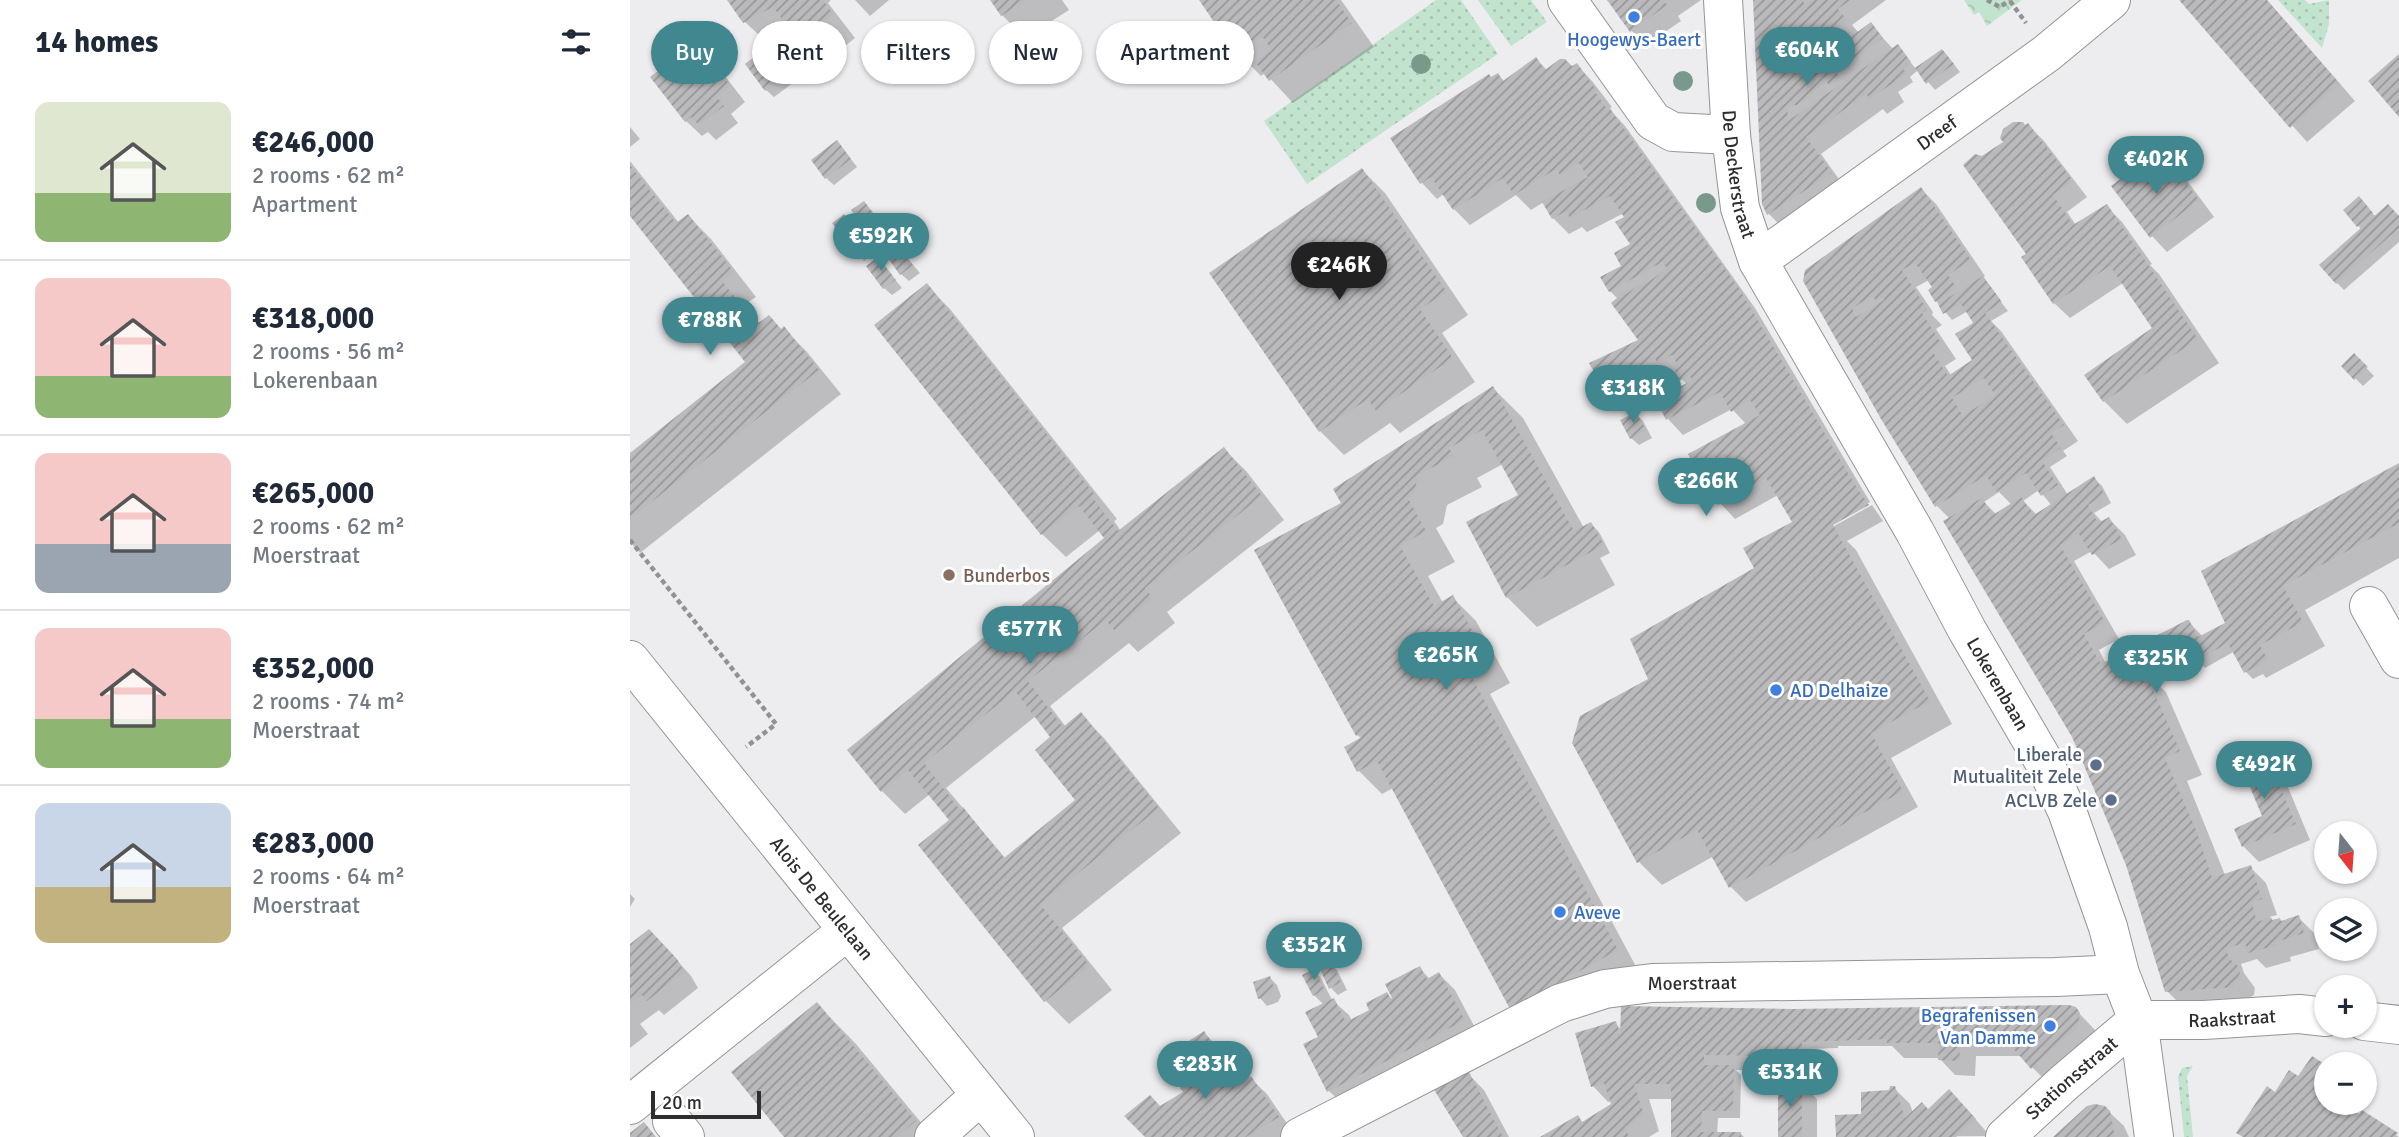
<!DOCTYPE html>
<html lang="en">
<head>
<meta charset="utf-8">
<style>
  body { margin:0; font-family:Signika,sans-serif; background:#f2f2f3; color:#1f2937; height:100vh; display:flex; flex-direction:column; font-size:26px; white-space:nowrap }
  * { box-sizing:border-box; margin:0 }
  p { font-size:23px; color:#747a83 }
  .icon { flex:none; width:38px; height:38px; fill:none; stroke:currentColor; stroke-width:2; stroke-linecap:round; stroke-linejoin:round }
  .map { position:relative; flex:1; overflow:hidden }
  .side { display:flex; flex-direction:column; background:#fff; width:630px }
  .side>* { flex:none }
  .guide { position:absolute; left:21px; top:21px; width:665px; height:63px; display:flex; gap:14px }
  .needle { width:46px; rotate:163deg }
  .controls { position:absolute; left:1684px; top:821px; display:grid; gap:14px }
  .controls a { display:grid; place-items:center; width:63px; height:63px; border-radius:50%; background:#fff; box-shadow:0 2px 5px #0004; font-size:35px }
  .scale { position:absolute; left:21px; bottom:18px; width:110px; box-sizing:border-box; padding-left:7px; border:4px solid #2e2e2f; border-top:0; font-size:19px; line-height:24px; white-space:nowrap; color:#2e2e2f; -webkit-text-stroke:5px #fff; paint-order:stroke }
  .price { position:absolute; translate:-50% -60px; padding:0 16px; border-radius:24px; background:#40878f; color:#fff; font-size:23px; line-height:46px; filter:drop-shadow(0 2px 4px #0008) }
  .price::after { content:''; position:absolute; left:50%; top:42px; width:21px; height:16px; margin-left:-10px; background:inherit; clip-path:polygon(0 0,100% 0,50% 100%) }
  .price.current { background:#222; color:#fff }
  ul { padding:0; list-style:none }
  li { display:flex; align-items:center; gap:21px; height:175px; padding:0 35px }
  li+li { border-top:2px solid #e0e1e3 }
  li span { display:grid; place-items:center; flex:none; width:196px; height:140px; border-radius:14px; color:#555 }
  li>.icon { margin-inline-start:auto }
  span .icon { width:84px; height:84px; fill:#fffc; stroke-width:1 }
  li b { font-size:30px }
  h2 { display:flex; justify-content:space-between; align-items:center; height:84px; padding:0 35px; font-size:30px }
  .tag { padding:0 24px; border-radius:32px; background:#fff; box-shadow:0 2px 5px #0004; font-size:24px; line-height:63px }
  .tag.current { background:#40878f; color:#fff }
  main { display:flex; flex:1; min-height:0 }
  .map>svg:first-child { display:block }
</style>
</head>
<body>
<main>
<section class="side">
<h2>14 homes<svg class="icon" aria-label="filters" viewBox="0 0 24 24"><path d="M4 7h16M4 17h16"/><circle cx="9" cy="7" r="2"/><circle cx="15" cy="17" r="2"/></svg></h2>
<ul>
<li><span style="background:linear-gradient(#dfe7d0 65%,#8fb573 0)"><svg class="icon" aria-label="home" viewBox="0 0 24 24"><path d="M3 11l9-7 9 7M6 9v11h12V9"/></svg></span><div><b>€246,000</b><p>2 rooms · 62 m²</p><p>Apartment</p></div></li>
<li><span style="background:linear-gradient(#f6c9c9 70%,#8fb573 0)"><svg class="icon" aria-label="home" viewBox="0 0 24 24"><path d="M3 11l9-7 9 7M6 9v11h12V9"/></svg></span><div><b>€318,000</b><p>2 rooms · 56 m²</p><p>Lokerenbaan</p></div></li>
<li><span style="background:linear-gradient(#f6c9c9 65%,#9aa5b1 0)"><svg class="icon" aria-label="home" viewBox="0 0 24 24"><path d="M3 11l9-7 9 7M6 9v11h12V9"/></svg></span><div><b>€265,000</b><p>2 rooms · 62 m²</p><p>Moerstraat</p></div></li>
<li><span style="background:linear-gradient(#f6c9c9 65%,#8fb573 0)"><svg class="icon" aria-label="home" viewBox="0 0 24 24"><path d="M3 11l9-7 9 7M6 9v11h12V9"/></svg></span><div><b>€352,000</b><p>2 rooms · 74 m²</p><p>Moerstraat</p></div></li>
<li><span style="background:linear-gradient(#c9d6e8 60%,#c2b280 0)"><svg class="icon" aria-label="home" viewBox="0 0 24 24"><path d="M3 11l9-7 9 7M6 9v11h12V9"/></svg></span><div><b>€283,000</b><p>2 rooms · 64 m²</p><p>Moerstraat</p></div></li>
</ul>
</section>
<div class="map">
<svg width="1769" height="1137" viewBox="0 0 1769 1137">
  <defs>
    <pattern id="grass-dots" width="8" height="8" patternUnits="userSpaceOnUse" patternTransform="scale(1.75)"><rect width="8" height="8" fill="#c2e4cf"/><path d="M2 2h.1M6 6h.1" fill="none" stroke="#a7c4b2" stroke-width="1.8" stroke-linecap="round"/></pattern>
    <pattern id="park-crowns" width="20" height="18" patternUnits="userSpaceOnUse" patternTransform="scale(1.75)"><rect width="20" height="18" fill="#c2e4cf"/><path d="M2 6a3 3 0 1 1 6 0M12 15a3 3 0 1 1 6 0" fill="none" stroke="#a7c4b2"/></pattern>
    <pattern id="building-hatch" width="6" height="6" patternUnits="userSpaceOnUse" patternTransform="scale(1.75)"><rect width="6" height="6" fill="#bab9bb"/><path d="M-1 1l2-2M0 6l6-6M5 7l2-2" fill="none" stroke="#989798"/></pattern>
  </defs>
  <rect width="100%" height="100%" fill="#ededef"/>
  <path fill="url(#grass-dots)" d="M806 0H831L868 54 677 184 634 121Z
    M848 0H901L917 22 881 46Z
    M1648 0H1675L1679 4 1699 0V24L1692 48Z
    M1563 1066 1557 1076 1563 1137H1554L1548 1077 1552 1068Z"/>
  <path fill="url(#park-crowns)" d="M1334 0H1392L1357 26 1349 12 1344 15Z"/>
  <path fill="#0003" fill-rule="evenodd" d="M100 0H201L198 3 225 38 194 63 170 40 158 23 131 37 115 22Z
    M225 0H259L240 16Z
    M362 0H432L439 10 395 38 372 15Z
    M571 0H711L744 47 663 103 635 73 631 76 608 53Z
    M981 0H1071L1048 16 1051 21 1016 45 1001 30Z
    M1124 0H1256L1222 25 1229 33 1241 25 1264 50 1268 47 1286 69 1319 58 1330 72 1305 90 1288 70 1280 77 1283 82 1268 92 1274 102 1257 114 1253 109 1191 154 1216 189 1155 230 1139 214 1134 204Z
    M1552 0H1637L1725 101 1677 142Z
    M66 43 82 59 115 102 101 114 108 123 86 140 78 132 72 136 56 121Z
    M144 57 163 83 144 97 136 90Z
    M906 59 917 70 941 68 947 65 962 81 982 107 980 108 984 114 995 126 1125 308 1240 502 1177 537V541L1242 505 1253 521 1217 541 1226 550 1322 724 1261 758 1288 807 1116 902 1101 887 1084 856 1032 885 1009 862 1020 680 1128 569 1165 523 1148 495 1105 519 1090 503 1098 479 1096 475 1082 483 1066 467 1116 424 1102 409 1053 435 1038 419 1057 385 1049 375 1044 377 1040 373 989 399 973 383 1010 340 988 299 980 291 1002 244 997 217 994 213 957 232 952 227 939 234 923 218 914 202 901 210 886 195 840 225 824 209 814 194 807 199 792 183 762 138 868 75 875 82Z
    M1398 125 1414 141 1457 197 1437 212 1446 225 1476 206 1492 222 1522 264 1520 265 1529 274 1589 363 1497 424 1474 401 1525 328 1493 283 1440 318 1424 303 1352 158Z
    M0 127 10 139 0 147Z
    M214 150 227 167 204 185 196 178Z
    M1537 159 1553 175 1584 217 1537 252 1522 236 1505 170 1513 178Z
    M0 161 49 223 58 216 81 239 126 297 114 305 130 324 152 330 154 329 177 352 211 394 10 553 0 542V456L118 362 0 213Z
    M732 170 755 193 838 315 812 333 845 382 770 433 760 423 714 455 690 431 582 273Z
    M1291 189 1306 204 1355 276 1352 278 1378 311 1361 321 1371 331 1448 441 1433 451 1437 456 1420 467 1438 495 1464 478 1472 486 1481 503 1464 513 1472 522 1479 519 1495 535 1506 555 1479 569 1462 551 1444 561 1489 639 1469 650 1476 664 1559 622 1573 637 1595 625 1769 465V558L1675 610 1695 646 1636 678 1633 674 1623 679 1616 672 1605 651 1575 668 1568 661 1527 684 1536 692 1572 775 1557 781 1595 875 1620 867 1636 883 1647 915 1639 917 1643 922H1652L1668 917 1684 933 1689 949 1660 957 1661 961 1636 968 1627 959 1611 964 1614 973 1625 988 1624 995 1619 998 1553 1007 1537 991 1498 865 1443 736 1320 519 1307 506 1253 418 1175 281ZM1299 280 1305 287 1306 301 1322 320 1338 311 1346 324 1344 360 1321 375 1315 366 1326 359 1306 329 1312 325 1302 315 1303 312 1286 287ZM1409 490 1422 506 1407 515 1393 501ZM1369 492 1382 505 1367 515 1354 502Z
    M234 203 257 232 247 239 239 232Z
    M1736 206 1746 217 1769 218V242L1714 290 1707 283 1732 230 1715 211Z
    M214 216 244 253 234 261 204 224Z
    M262 240 290 273 279 281 271 274Z
    M248 259 272 288 262 295 254 288Z
    M297 286 320 309 487 519 484 521 491 531 594 449 617 472 654 520 537 612 545 623 508 652 499 643 420 706 436 727 451 715 474 738 551 833 432 928 482 990 439 1024 416 1001 291 845 321 821 300 794 275 814 252 791 476 538 470 530 436 557 412 534 246 325ZM406 716 423 737 448 801 376 859 316 788Z
    M1724 355 1744 376 1733 386 1713 366Z
    M863 388 893 418 954 528 961 524 969 532 980 553 970 558 985 585 907 627 877 597 890 496 873 464 847 478 852 487 817 505 813 524 806 528 825 562 798 576 813 603 823 598 846 621 880 683 860 694 1010 974 904 1031 763 788 752 794 729 771 732 739 727 735 713 504Z
    M1006 414 1013 421 1022 438 1009 445 1001 438Z
    M1634 753 1650 768 1680 840 1629 862 1613 846 1635 817Z
    M0 894 5 899 0 907Z
    M0 946 35 947 61 976 68 988 34 1015 29 1010 10 1024 18 1034 0 1048Z
    M699 963 707 970 717 990 708 995 701 988Z
    M790 969 800 979 809 974 825 990 850 1037 715 1106 699 1091 690 1037 694 1005 684 995V971L691 978 702 1000 719 1015 722 1021 743 1010 757 994 766 1004Z
    M640 978 647 985 651 996 648 1002 637 1006 630 998 625 983Z
    M187 1004 226 1044 303 1137H156Z
    M1445 1009 1465 1030 1463 1043 1418 1083 1391 1056H1346L1345 1076 1325 1075 1309 1058H1274L1262 1046H1208V1048L1179 1049V1059H1158V1071L1106 1070 1111 1075 1110 1118H1088L1087 1134H1111L1114 1137H1043V1099H1019L1029 1131 1019 1137H914L948 1117 953 1123 983 1105 982 1101 978 1102 963 1086 985 1023 992 1030 1143 1010Z
    M574 1033 590 1049 609 1078 604 1081 608 1087 621 1079 637 1094 664 1134 658 1137H517L530 1108 555 1093 567 1080Z
    M838 1074 854 1090 879 1137H835Z
    M1171 1083 1187 1099V1137H1150Z
    M1264 1088 1280 1104 1283 1113 1335 1107 1360 1136 1208 1137Z
    M1645 1094 1696 1102H1722L1717 1109 1769 1137H1613L1608 1133Z
    M1477 1110 1494 1126 1499 1137H1425Z"/>
  <path fill="url(#building-hatch)" fill-rule="evenodd" d="M97 0H193L203 14 169 41 143 7 113 23Z
    M360 0H396L371 16Z
    M569 0H706L722 23 639 81 625 62 642 50 632 36 606 54Z
    M977 0H1034L1037 5 1000 32Z
    M1123 0H1172L1175 4 1180 0H1220L1208 9 1217 20 1206 29 1215 41 1241 22 1253 38 1207 73 1210 77 1199 85 1196 81 1167 105 1157 106 1158 121 1268 44 1281 62 1273 69 1277 73 1240 99 1236 94 1176 137 1202 173 1137 215 1132 204Z
    M1549 0H1637L1710 84 1660 128Z
    M67 41 101 86 87 97 94 106 69 125 61 117 55 122 20 77Z
    M137 47 157 75 135 91 115 64Z
    M1312 49 1324 64 1296 84 1285 68Z
    M1769 54V117L1738 81Z
    M906 57 915 70 930 59H935L942 66 947 63 967 91 965 92 977 109H980L1110 290 1227 488 1239 505 1203 525 1300 701 1241 733 1273 791 1099 888 1067 830 1007 863 942 743 950 716 1018 679 1000 639 1124 568 1113 548 1162 522 1136 478 1088 505 1079 488 1096 478 1084 457 1065 468 1058 454 1130 415 1120 400 1101 412 1090 392 1036 420 1026 400 1062 380 1059 375 1050 381 1043 367 1047 364 1042 355 1027 363 1025 358 971 384 959 363 1008 340 981 303 994 292 996 294 1015 281 1016 284 1037 268 1032 262 979 292 970 277 991 266 984 253 1000 244 985 222 994 217 980 196 940 218 936 211 922 219 912 202 958 177 949 163 930 175 926 169 884 195 873 178 823 210 801 177 790 184 760 138 859 74 861 77 868 73 873 81Z
    M1383 122H1393L1395 125 1398 123 1443 181 1423 195 1443 225 1477 204 1568 339 1473 402 1454 375 1522 328 1480 266 1423 304 1391 257 1396 254 1333 165 1345 154 1352 156 1373 142 1370 138 1373 129Z
    M207 140 221 159 195 179 181 160Z
    M1537 157 1569 200 1520 238 1481 186 1505 168 1511 177Z
    M0 165 46 223 58 214 104 272 92 281 127 324 139 315 151 329 154 326 189 370 0 519V453L115 362 0 216Z
    M732 168 817 292 790 309 823 358 746 411 738 399 689 432 579 273Z
    M1291 187 1341 260 1318 275 1327 288 1305 302 1298 290 1302 287 1285 263 1272 270 1297 309 1292 313 1311 343 1301 349 1318 376 1342 360 1325 334 1343 323 1342 321 1331 304 1313 314 1308 304 1353 276 1372 302 1355 313 1434 425 1421 433 1431 448 1412 461 1428 485 1411 496 1396 473 1366 492 1356 475 1305 507 1251 419 1173 281 1175 270ZM1243 296 1246 301 1253 297 1254 300 1226 317 1222 308ZM1354 378 1365 395 1333 416 1322 398Z
    M1729 196 1743 213 1727 227 1713 210Z
    M234 201 251 223 238 233 221 210Z
    M1758 204 1769 216V228L1706 284 1689 265Z
    M214 214 238 245 225 254 202 223Z
    M262 238 283 265 270 275 250 247Z
    M248 257 266 280 253 289 236 266Z
    M297 283 465 495 462 497 488 531 594 447 632 496 515 588 523 599 484 630 476 620 398 681 433 727 451 712 529 808 410 904 460 966 414 1002 288 845 319 820 278 770 251 792 217 750 474 538 449 506 411 535 244 325ZM385 691 420 737 405 750 445 800 374 858 333 807 330 810 294 763Z
    M1724 353 1738 367 1724 380 1711 366Z
    M863 386 944 531 961 522 974 545 876 598 836 522 888 495 852 430 819 448 824 456 788 475 784 494 778 498 796 531 770 546 804 606 823 595 858 660 838 670 988 950 880 1009 747 761 727 772 714 747 732 737 730 733 726 736 624 550 711 503 703 489Z
    M1006 412 1016 430 1000 439 990 420Z
    M1769 463V523L1653 586 1673 622 1630 645 1638 660 1614 673 1598 643 1566 661 1558 643 1513 667 1550 751 1535 758 1566 830 1582 878 1621 865 1632 899 1622 903 1627 922 1641 917 1642 920 1650 918 1651 921 1669 915 1674 933 1646 942 1647 945 1618 953 1615 943 1596 948 1599 959 1606 963 1610 971 1609 979 1604 982V987L1535 992 1496 865 1442 737 1313 521 1352 498 1363 515 1391 497 1404 515 1464 476 1475 495 1458 505 1468 523 1479 517 1492 539 1462 555 1449 534 1430 545 1475 622 1454 634 1471 664 1557 620H1559L1568 637 1595 623 1571 571Z
    M1634 750 1666 824 1612 847 1604 829 1632 816 1609 761Z
    M19 929 47 959 54 972 17 1001 12 995 0 1004V944Z
    M700 961 711 982 699 989 689 967Z
    M790 966 797 979 809 972 835 1020 697 1092 673 1044 688 1037 675 1012 704 998 716 1022 739 1010 736 1003 757 992 761 999 762 998 755 984Z
    M684 969 695 990 683 996 672 975Z
    M640 976 644 988 641 995 628 999 623 982Z
    M187 1002 286 1121 267 1137H154L101 1072Z
    M1439 1005 1446 1007 1450 1013 1448 1027 1401 1069 1376 1040 1331 1041 1329 1061 1308 1060 1309 1043H1257V1039L1172 1042V1052H1142V1056L1074 1055V1065H1104L1103 1111H1072L1071 1132H1111V1137H1041V1084H1004L1014 1115 995 1127 999 1137H910L948 1115 952 1122 981 1104 974 1083 961 1087 945 1033 986 1021 990 1036 991 1006 1163 1009Z
    M574 1031 595 1061 589 1065 604 1087 621 1076 649 1117 616 1137H515L494 1116 520 1095 530 1106 553 1092 550 1088 564 1080 545 1050Z
    M1682 1056 1696 1065V1102H1710L1729 1114 1732 1110 1768 1133 1765 1137H1613L1606 1133 1637 1086 1645 1092 1659 1070 1668 1076Z
    M839 1072 873 1137H833L803 1088Z
    M1172 1081V1137H1148V1082Z
    M1260 1086H1265L1275 1118 1292 1102 1298 1109 1319 1089 1346 1119 1326 1137H1206L1205 1115 1231 1114V1092L1259 1090Z
    M1465 1104 1475 1106 1480 1111 1485 1137H1423L1457 1106Z
    M14 1122 26 1137H0V1133Z"/>
  <g fill="none" stroke-linecap="round" stroke-linejoin="round">
    <defs>
      <g id="minor">
        <path d="M937 0 1023 121 1043 132 1101 135"/>
        <path id="s1" d="M1093 0 1101 135 1110 208 1128 261 1285 532 1337 630 1413 760 1437 811 1478 927 1490 974 1508 1020 1524 1137"/>
        <path id="s2" d="M1128 261 1417 53 1481 0"/>
        <path d="M1739 606 1769 659"/>
        <path id="s3" d="M0 660 385 1137"/>
        <path id="s4" d="M1508 1020H1574L1669 1014 1696 1017"/>
        <path d="M1734 1021 1769 1025"/>
        <path d="M0 1105 218 930"/>
        <path d="M42 1121 55 1137"/>
        <path d="M304 1137 351 1095"/>
        <path id="s5" d="M670 1137 931 1003 975 989 1022 983 1426 977 1490 974"/>
        <path id="s6" d="M1375 1137 1435 1082 1508 1020"/>
      </g>
    </defs>
    <use href="#minor" stroke="#949596" stroke-width="40"/>
    <path stroke="#929293" stroke-width="4.5" stroke-dasharray="5 3.5" stroke-linecap="butt" d="M1357 0 1370 7 1380 0
      M1380 1 1396 23
      M0 540 146 724 116 747"/>
    <use href="#minor" stroke="#fff" stroke-width="38"/>
  </g>
  <g fill="#799a8b">
    <circle cx="791" cy="64" r="10"/>
    <circle cx="1053" cy="81" r="10"/>
    <circle cx="1076" cy="203" r="10"/>
  </g>
  <g fill="#3f7fe0" stroke="#fff" stroke-width="2.5">
    <circle cx="1004" cy="17" r="7"/>
    <circle cx="1146" cy="690" r="7"/>
    <circle cx="930" cy="912" r="7"/>
    <circle cx="1420" cy="1026" r="7"/>
  </g>
  <circle fill="#8d6e63" stroke="#fff" stroke-width="2.5" cx="319" cy="575" r="7"/>
  <g fill="#5c6f8a" stroke="#fff" stroke-width="2.5">
    <circle cx="1466" cy="765" r="7"/>
    <circle cx="1481" cy="800" r="7"/>
  </g>
  <g text-anchor="middle" stroke-width="6" stroke-linejoin="round" paint-order="stroke">
    <g font-size="19" fill="#366cbe" stroke="#fff" text-anchor="start">
      <text x="1004" y="46" text-anchor="middle">Hoogewys-Baert</text>
      <text x="1160" y="697">AD Delhaize</text>
      <text x="944" y="919">Aveve</text>
      <text x="1406" y="1022" text-anchor="end">Begrafenissen<tspan x="1406" dy="22">Van Damme</tspan></text>
    </g>
    <g font-size="19" fill="#2e2e2f" stroke="#fff">
      <text dy="7" stroke="none"><textPath href="#s2" startOffset="220">Dreef</textPath></text>
      <text dy="7" stroke="none"><textPath href="#s1" startOffset="175">De Deckerstraat</textPath></text>
      <text dy="7" stroke="none"><textPath href="#s1" startOffset="751">Lokerenbaan</textPath></text>
      <text dy="7" stroke="none"><textPath href="#s3" startOffset="306">Alois De Beulelaan</textPath></text>
      <text dy="7" stroke="none"><textPath href="#s5" startOffset="427">Moerstraat</textPath></text>
      <text dy="7" stroke="none"><textPath href="#s4" startOffset="94">Raakstraat</textPath></text>
      <text dy="7" stroke="none"><textPath href="#s6" startOffset="89">Stationsstraat</textPath></text>
    </g>
    <g font-size="19" fill="#785e54" stroke="#fff" text-anchor="start">
      <text x="333" y="582">Bunderbos</text>
    </g>
    <g font-size="19" fill="#4e5e75" stroke="#fff" text-anchor="end">
      <text x="1452" y="761">Liberale<tspan x="1452" dy="22">Mutualiteit Zele</tspan></text>
      <text x="1467" y="807">ACLVB Zele</text>
    </g>
  </g>
</svg>
<div class="controls">
<a><svg class="needle" viewBox="-14 -14 28 28"><path d="M0-13l5 13h-10z" fill="#e53935"/><path d="M0 13l5-13h-10z" fill="#747a83"/></svg></a>
<a><svg class="icon" aria-label="layers" viewBox="0 0 24 24"><path d="M12 4l9 5-9 5-9-5zM3 14l9 5 9-5"/></svg></a>
<a>+</a>
<a>−</a>
</div>
<div class="scale">20 m</div>
<b class="price" style="left:1177px;top:87px">€604K</b>
<b class="price" style="left:1526px;top:196px">€402K</b>
<b class="price" style="left:251px;top:273px">€592K</b>
<b class="price current" style="left:709px;top:302px">€246K</b>
<b class="price" style="left:80px;top:357px">€788K</b>
<b class="price" style="left:1003px;top:425px">€318K</b>
<b class="price" style="left:1076px;top:518px">€266K</b>
<b class="price" style="left:400px;top:666px">€577K</b>
<b class="price" style="left:816px;top:692px">€265K</b>
<b class="price" style="left:1526px;top:695px">€325K</b>
<b class="price" style="left:1634px;top:801px">€492K</b>
<b class="price" style="left:684px;top:982px">€352K</b>
<b class="price" style="left:575px;top:1101px">€283K</b>
<b class="price" style="left:1160px;top:1109px">€531K</b>
<div class="guide">
<a class="tag current">Buy</a>
<a class="tag">Rent</a>
<a class="tag">Filters</a>
<a class="tag">New</a>
<a class="tag">Apartment</a>
</div>
</div>
</main>
</body>
</html>
